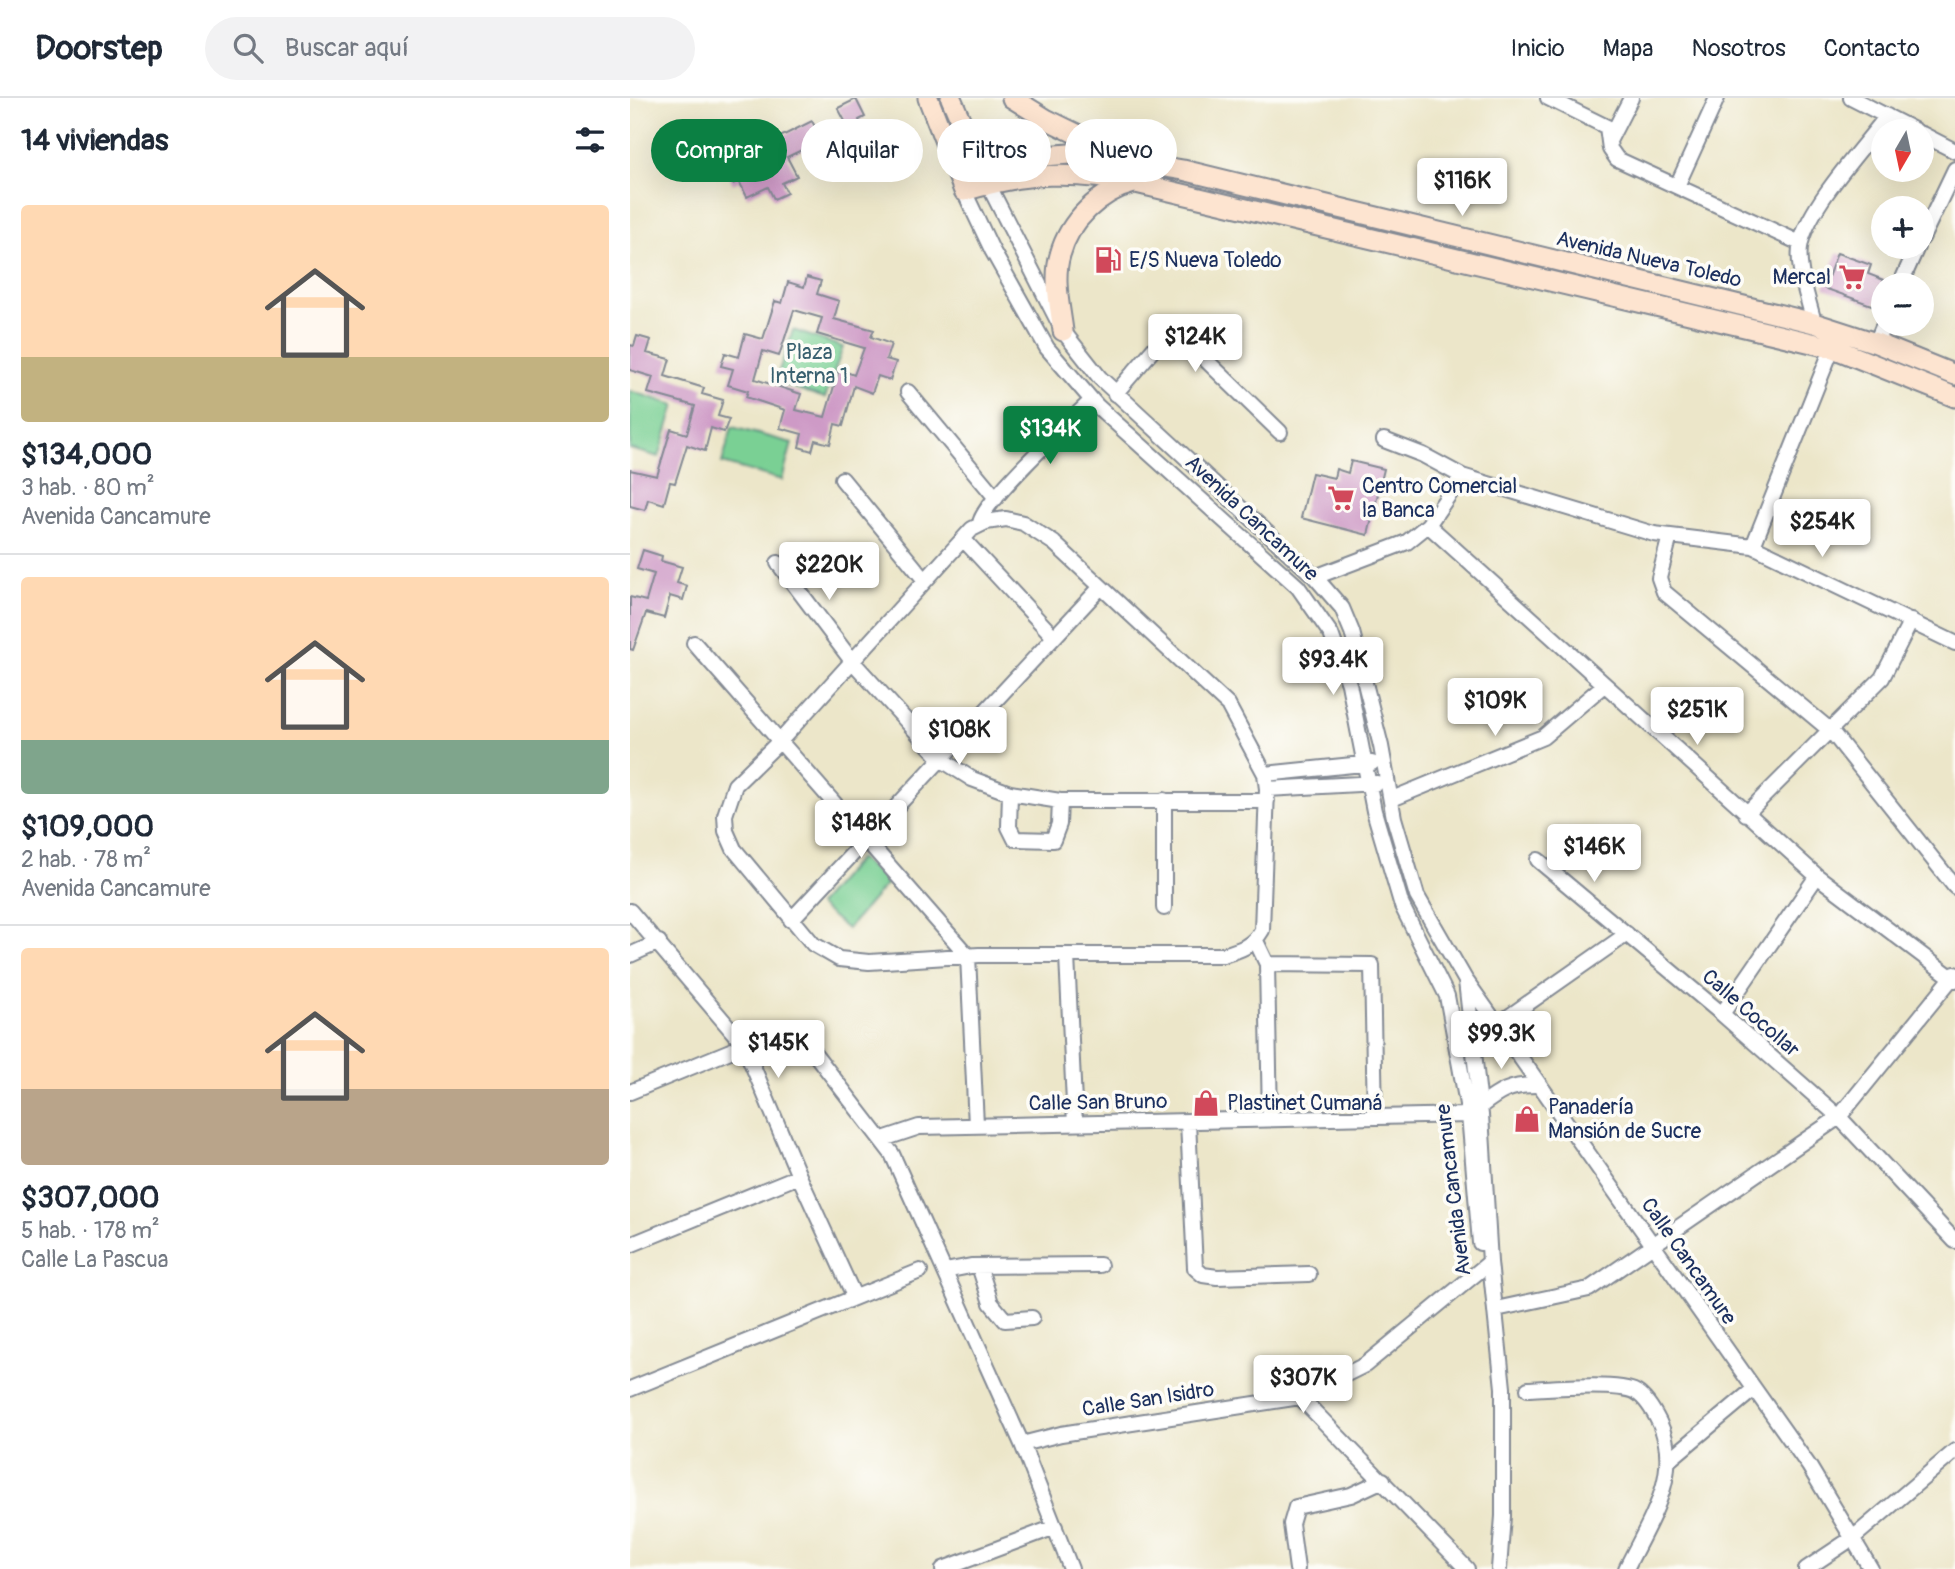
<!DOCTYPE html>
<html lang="es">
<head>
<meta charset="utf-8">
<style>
  body { margin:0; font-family:Pangolin,sans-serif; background:#f2f2f3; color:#1f2937; height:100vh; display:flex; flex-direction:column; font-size:26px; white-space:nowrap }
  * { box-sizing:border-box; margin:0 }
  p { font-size:23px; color:#747a83 }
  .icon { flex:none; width:38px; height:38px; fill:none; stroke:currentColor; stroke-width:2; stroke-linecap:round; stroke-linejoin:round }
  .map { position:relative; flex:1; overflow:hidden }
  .details { display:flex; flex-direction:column; background:#fff; width:630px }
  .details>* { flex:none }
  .banner { position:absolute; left:21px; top:21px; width:665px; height:63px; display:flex; gap:14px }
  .needle { width:46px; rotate:189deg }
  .fabs { position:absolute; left:1241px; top:21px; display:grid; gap:14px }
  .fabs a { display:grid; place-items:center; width:63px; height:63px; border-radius:50%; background:#fff; box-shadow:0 7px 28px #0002; font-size:35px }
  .price { position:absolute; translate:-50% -60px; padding:0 16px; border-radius:7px; background:#fff; color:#222; font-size:23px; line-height:46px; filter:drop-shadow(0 2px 4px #0008) }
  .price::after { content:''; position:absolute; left:50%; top:42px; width:21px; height:16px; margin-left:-10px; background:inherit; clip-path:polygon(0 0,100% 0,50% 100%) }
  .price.selected { background:#0b8043; color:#fff }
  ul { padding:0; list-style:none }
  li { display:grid; align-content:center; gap:14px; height:371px; padding:0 21px }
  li+li { border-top:2px solid #e0e1e3 }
  li span { display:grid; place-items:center; height:217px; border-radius:7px; color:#555 }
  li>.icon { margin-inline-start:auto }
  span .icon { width:126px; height:126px; fill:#fffc; stroke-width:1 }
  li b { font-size:30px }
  h2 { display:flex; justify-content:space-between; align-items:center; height:84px; padding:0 21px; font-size:30px }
  .chip { padding:0 24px; border-radius:32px; background:#fff; box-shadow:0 7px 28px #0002; font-size:24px; line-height:63px }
  .chip.selected { background:#0b8043; color:#fff }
  header { display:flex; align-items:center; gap:42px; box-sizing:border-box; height:98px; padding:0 35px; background:#fff; border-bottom:2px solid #e0e1e3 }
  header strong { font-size:33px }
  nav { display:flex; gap:38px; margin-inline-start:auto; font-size:24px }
  .search { width:490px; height:63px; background:#f2f2f3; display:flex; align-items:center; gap:18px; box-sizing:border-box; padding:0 24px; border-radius:38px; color:#747a83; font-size:26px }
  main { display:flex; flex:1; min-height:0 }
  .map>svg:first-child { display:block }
</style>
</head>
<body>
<header>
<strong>Doorstep</strong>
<div class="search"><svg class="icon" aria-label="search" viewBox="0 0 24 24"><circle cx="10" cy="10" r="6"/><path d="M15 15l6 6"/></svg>Buscar aquí</div>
<nav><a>Inicio</a><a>Mapa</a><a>Nosotros</a><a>Contacto</a></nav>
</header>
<main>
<section class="details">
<h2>14 viviendas<svg class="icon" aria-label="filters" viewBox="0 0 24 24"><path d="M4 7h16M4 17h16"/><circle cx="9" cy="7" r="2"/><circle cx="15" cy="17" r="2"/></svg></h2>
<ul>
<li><span style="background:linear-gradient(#ffd9b3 70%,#c2b280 0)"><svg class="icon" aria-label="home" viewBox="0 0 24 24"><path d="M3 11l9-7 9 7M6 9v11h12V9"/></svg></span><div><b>$134,000</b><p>3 hab. · 80 m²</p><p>Avenida Cancamure</p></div></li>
<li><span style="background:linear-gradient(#ffd9b3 75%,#7fa58c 0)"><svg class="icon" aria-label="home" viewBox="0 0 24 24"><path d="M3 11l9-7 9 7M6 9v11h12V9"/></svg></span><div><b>$109,000</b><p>2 hab. · 78 m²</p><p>Avenida Cancamure</p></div></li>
<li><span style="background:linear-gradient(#ffd9b3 65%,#b9a48a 0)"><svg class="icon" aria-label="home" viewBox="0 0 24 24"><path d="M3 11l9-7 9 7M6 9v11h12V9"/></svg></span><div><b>$307,000</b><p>5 hab. · 178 m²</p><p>Calle La Pascua</p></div></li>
</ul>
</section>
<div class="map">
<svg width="1325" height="1471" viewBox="0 0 1325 1471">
  <rect width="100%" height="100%" fill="#fdfcf7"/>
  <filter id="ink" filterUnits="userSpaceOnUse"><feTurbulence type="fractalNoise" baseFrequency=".0143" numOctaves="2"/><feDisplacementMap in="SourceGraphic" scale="14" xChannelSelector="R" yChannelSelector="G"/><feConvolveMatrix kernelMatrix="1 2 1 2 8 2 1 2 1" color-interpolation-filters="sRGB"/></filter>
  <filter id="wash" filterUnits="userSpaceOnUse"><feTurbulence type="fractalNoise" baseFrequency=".00686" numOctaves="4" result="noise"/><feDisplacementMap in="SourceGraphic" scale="28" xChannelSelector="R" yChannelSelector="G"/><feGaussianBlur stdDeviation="1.57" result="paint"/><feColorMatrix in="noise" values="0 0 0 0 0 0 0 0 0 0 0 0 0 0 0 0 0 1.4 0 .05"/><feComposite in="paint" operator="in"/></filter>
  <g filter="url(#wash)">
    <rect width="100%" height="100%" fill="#ece6c9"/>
    <path fill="#7ad094" stroke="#4a8079" stroke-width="2" d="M163 232 213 249 195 300 145 284Z
      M0 293 45 307 29 359 0 351Z
      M102 329 162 345 152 382 92 365Z
      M229 760 258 784 217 831 188 807Z"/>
    <g id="blocks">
      <path fill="#ce9ac6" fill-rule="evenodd" d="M226 1 235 19 229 22 239 42 224 49 229 58 217 65 211 52 190 63 182 47 157 59 167 78 152 85 157 95 144 101 138 89 117 99 109 83 103 86 94 68 110 60 118 75 144 62 136 46 182 23 190 38 216 25 208 10Z
        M1207 155 1241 167 1238 176 1254 182 1244 208 1194 190Z
        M177 179 191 183 187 196 209 203 204 221 244 232 241 239 261 246 256 261 266 264 260 282 248 278 242 295 224 288 213 328 205 326 200 346 185 342 182 353 169 349 172 336 150 330 155 312 116 299 118 293 98 287 103 271 91 268 95 255 109 259 115 236 133 241 145 203 152 205 158 184 174 189ZM164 212 192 220 187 236 234 250 224 277 209 271 195 319 166 312 171 296 125 281 133 253 149 258Z
        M7 238 21 242 17 255 40 261 35 278 74 290 72 296 93 302 88 318 99 321 94 334 81 330 75 353 57 347 45 385 40 384 34 406 18 401 15 412 0 408V372L27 378 41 331 57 336 65 308 18 295 23 279 0 272V247L4 248Z
        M721 363 754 371 738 437 671 420 682 375 704 380 706 371 718 375Z
        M13 452 32 458 31 463 52 469 47 485 57 488 53 502 40 498 34 520 16 515 3 552 0 551V499L16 503 24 476 7 471Z"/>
    </g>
  </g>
  <g filter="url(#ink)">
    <use href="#blocks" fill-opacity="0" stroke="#848a94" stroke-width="2"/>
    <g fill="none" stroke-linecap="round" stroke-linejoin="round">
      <defs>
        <path id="street" d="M918 0 977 29 980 51 987 61 1170 145
          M1221 0 1286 33
          M1292 36 1325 53
          M979 43 1001 0
          M358 86 433 233 470 280 685 479 712 510 722 534 751 648 764 720 787 798 836 883 851 1017 860 1164 873 1290V1418L869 1471
          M1047 88 1087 0
          M334 93 362 152 417 250 467 308 668 489 701 536 719 586 744 713 772 808 817 898 839 1017 850 1145
          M1292 140 1325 71
          M1270 187 1287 149
          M1184 225C1179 202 1165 167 1171 144 1181 105 1232 51 1257 18
          M1246 245 1254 226
          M278 294 366 400
          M485 296 540 232H545L650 334
          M754 342 793 357 832 378
          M212 381 294 481
          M376 421 393 425 424 445 598 607 635 676 637 691 632 832C623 848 610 852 593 857H349L239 864 209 861 183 846 104 751 96 733 95 717 105 687 151 642 342 431 356 424Z
          M350 426C349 407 443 320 462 302
          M798 427 1187 778 1325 882
          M1040 438 1029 480 1034 494 1201 633 1325 789
          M333 441 424 539
          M1123 448 1205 243
          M148 465 222 563 312 662 342 681 380 695 430 703H637
          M685 479 777 444 798 427 832 378 1024 436 1123 448 1325 545
          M64 545 338 858 346 1027
          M635 676 742 665
          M637 691 747 685
          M380 695 379 729 385 741 423 742 429 726 430 703
          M762 701 913 639 974 587
          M1116 716 1252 580 1281 523
          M908 762 1092 916 1209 1019 1325 1143
          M534 810V702
          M0 813 114 947 169 1078 224 1198
          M161 822 470 490
          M626 843 637 866 640 1021
          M0 857 29 844
          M437 858 445 1026
          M637 866 742 867 745 1019
          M837 884 1179 1368 1241 1471
          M1092 916 1187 778
          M867 927 997 836
          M0 994 149 933 168 934 262 1056 392 1346 441 1471
          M558 1024 565 1170 573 1177 587 1179 679 1176
          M253 1041 289 1029 839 1017C865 998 874 986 909 987
          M0 1147 169 1078
          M349 1168 361 1205 375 1222 402 1220
          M315 1173 341 1168 470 1167
          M866 1211 959 1191 1209 1019 1325 876
          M0 1291 290 1173
          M898 1291C921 1290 988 1284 1006 1294 1016 1300 1024 1314 1029 1324 1054 1375 1018 1425 996 1471
          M670 1299 837 1471
          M392 1346 431 1336 670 1299 735 1267 860 1164
          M1038 1363 1124 1291
          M313 1471 425 1429
          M667 1471 661 1426 666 1409 721 1397 753 1382
          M1176 1471 1224 1439 1325 1353"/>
        <path id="secondary" d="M298 0 334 93C396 74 443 73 506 85L1203 250 1325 299
          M321 0 355 79
          M382 0 416 21 482 53
          M327 74 403 59 451 55 553 72 1184 225 1246 245 1325 277
          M433 233C430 209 423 181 430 157 439 123 470 93 504 85"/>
      </defs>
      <use href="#street" stroke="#848a94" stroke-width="18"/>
      <use href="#secondary" stroke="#848a94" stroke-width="23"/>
      <use href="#street" stroke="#fff" stroke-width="14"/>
      <use href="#secondary" stroke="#fde4d0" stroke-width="19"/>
    </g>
  </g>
  <defs>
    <symbol id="fuel-bare" viewBox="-9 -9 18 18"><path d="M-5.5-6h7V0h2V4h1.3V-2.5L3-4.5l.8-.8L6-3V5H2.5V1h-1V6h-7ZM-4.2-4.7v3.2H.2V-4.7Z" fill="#d1495b" stroke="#fdfcf7" stroke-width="2.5" paint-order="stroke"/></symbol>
    <symbol id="supermarket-bare" viewBox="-9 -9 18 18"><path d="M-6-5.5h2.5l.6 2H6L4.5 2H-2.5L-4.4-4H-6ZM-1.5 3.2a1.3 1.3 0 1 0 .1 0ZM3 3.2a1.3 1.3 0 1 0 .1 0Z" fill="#d1495b" stroke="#fdfcf7" stroke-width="2.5" paint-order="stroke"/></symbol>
    <symbol id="shop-bare" viewBox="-9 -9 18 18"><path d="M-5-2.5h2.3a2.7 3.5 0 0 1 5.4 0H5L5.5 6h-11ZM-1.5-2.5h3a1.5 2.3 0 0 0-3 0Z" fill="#d1495b" stroke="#fdfcf7" stroke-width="2.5" paint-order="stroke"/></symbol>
  </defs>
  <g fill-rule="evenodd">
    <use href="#fuel-bare" x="459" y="143" width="38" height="38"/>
    <use href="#supermarket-bare" x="1203" y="160" width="38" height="38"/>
    <use href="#supermarket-bare" x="692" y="381" width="38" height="38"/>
    <use href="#shop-bare" x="557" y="986" width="38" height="38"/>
    <use href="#shop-bare" x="878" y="1002" width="38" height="38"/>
  </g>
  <g text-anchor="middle" stroke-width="7" stroke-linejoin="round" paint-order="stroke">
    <g font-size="21" fill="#1b2f5e" stroke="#fdfcf7">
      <text transform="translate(1019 161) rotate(13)" y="7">Avenida Nueva Toledo</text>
      <text transform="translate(622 420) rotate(43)" y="7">Avenida Cancamure</text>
      <text transform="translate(1121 915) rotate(41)" y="7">Calle Cocollar</text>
      <text transform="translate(468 1004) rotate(-1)" y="7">Calle San Bruno</text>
      <text transform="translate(823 1092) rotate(-97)" y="7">Avenida Cancamure</text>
      <text transform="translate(1059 1163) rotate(55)" y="7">Calle Cancamure</text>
      <text transform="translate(518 1301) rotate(-9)" y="7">Calle San Isidro</text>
    </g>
    <g font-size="21" fill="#1b2f5e" stroke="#fdfcf7" text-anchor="start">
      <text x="499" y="169">E/S Nueva Toledo</text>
      <text x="1201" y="186" text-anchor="end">Mercal</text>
      <text x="732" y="395">Centro Comercial<tspan x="732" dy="24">la Banca</tspan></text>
      <text x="597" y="1012">Plastinet Cumaná</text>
      <text x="918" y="1016">Panadería<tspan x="918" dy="24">Mansión de Sucre</tspan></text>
    </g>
    <g font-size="21" fill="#385f6e" stroke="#fdfcf7">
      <text x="179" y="261">Plaza<tspan x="179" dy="24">Interna 1</tspan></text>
    </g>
  </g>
</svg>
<div class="fabs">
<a><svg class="needle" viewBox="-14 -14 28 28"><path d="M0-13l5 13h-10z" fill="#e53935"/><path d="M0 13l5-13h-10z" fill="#747a83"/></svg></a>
<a>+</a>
<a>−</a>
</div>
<b class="price" style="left:832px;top:120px">$116K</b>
<b class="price" style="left:565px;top:276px">$124K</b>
<b class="price selected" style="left:420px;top:368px">$134K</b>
<b class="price" style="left:1192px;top:461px">$254K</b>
<b class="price" style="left:199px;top:504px">$220K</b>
<b class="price" style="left:703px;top:599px">$93.4K</b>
<b class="price" style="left:865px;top:640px">$109K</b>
<b class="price" style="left:1067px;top:649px">$251K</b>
<b class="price" style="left:329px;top:669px">$108K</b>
<b class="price" style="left:231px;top:762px">$148K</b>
<b class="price" style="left:964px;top:786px">$146K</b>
<b class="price" style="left:871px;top:973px">$99.3K</b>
<b class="price" style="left:148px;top:982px">$145K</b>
<b class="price" style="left:673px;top:1317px">$307K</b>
<div class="banner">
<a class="chip selected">Comprar</a>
<a class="chip">Alquilar</a>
<a class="chip">Filtros</a>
<a class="chip">Nuevo</a>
</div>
</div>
</main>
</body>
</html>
